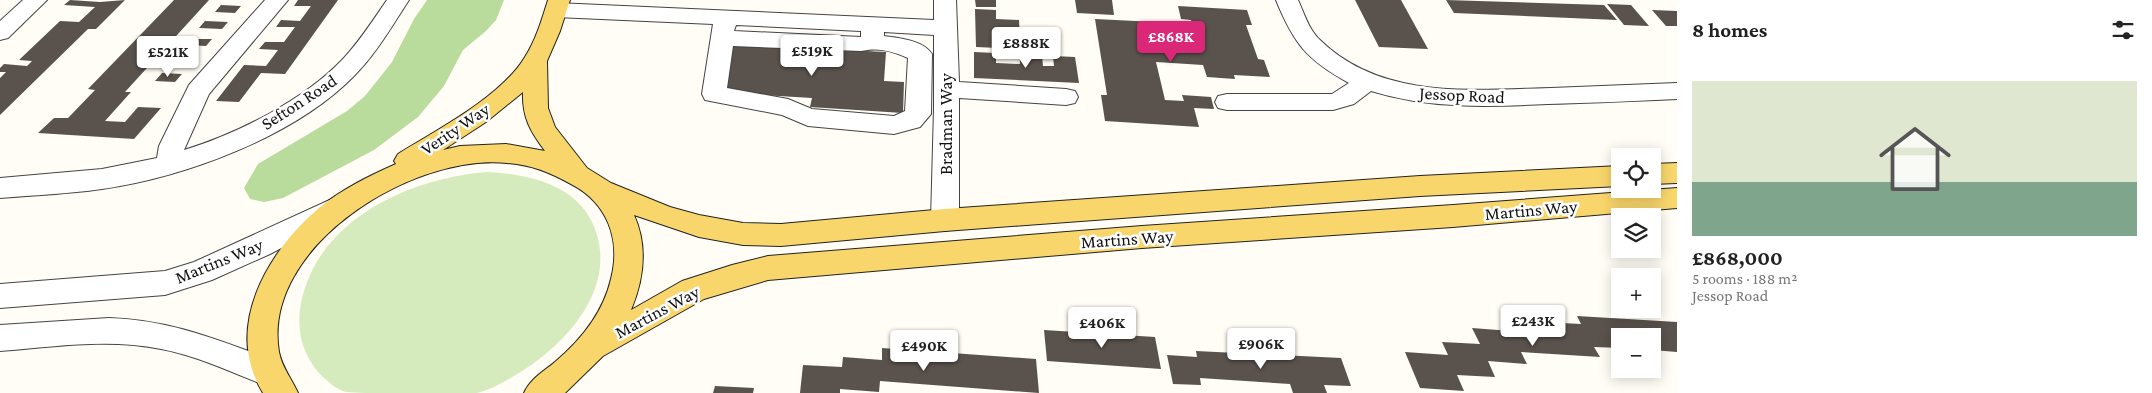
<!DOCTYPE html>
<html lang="en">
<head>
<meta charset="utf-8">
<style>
  body { margin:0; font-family:"Crimson Pro",serif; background:#f6f6f6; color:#222; height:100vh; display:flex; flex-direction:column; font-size:19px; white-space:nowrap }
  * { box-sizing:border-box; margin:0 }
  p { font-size:16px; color:#767676 }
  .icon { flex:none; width:28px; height:28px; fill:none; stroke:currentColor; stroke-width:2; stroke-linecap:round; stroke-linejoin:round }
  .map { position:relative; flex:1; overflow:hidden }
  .details { display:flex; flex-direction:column; background:#fff; width:475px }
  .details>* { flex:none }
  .fabs { position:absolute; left:1611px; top:148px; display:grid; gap:10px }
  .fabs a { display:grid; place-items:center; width:50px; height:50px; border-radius:0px; background:#fff; box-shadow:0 2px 12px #0003; font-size:25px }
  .price { position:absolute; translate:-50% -42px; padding:0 11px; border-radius:5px; background:#fff; color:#222; font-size:16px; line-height:32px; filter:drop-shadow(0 1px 2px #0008) }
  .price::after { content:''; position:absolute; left:50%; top:30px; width:15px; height:11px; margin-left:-8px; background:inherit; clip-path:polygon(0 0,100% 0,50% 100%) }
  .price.current { background:#db2777; color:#fff }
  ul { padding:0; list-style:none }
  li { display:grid; align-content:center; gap:10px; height:265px; padding:0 15px }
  li span { display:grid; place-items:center; height:155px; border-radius:0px; color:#555 }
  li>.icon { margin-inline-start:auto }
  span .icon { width:90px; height:90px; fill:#fffc; stroke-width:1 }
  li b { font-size:21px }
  h2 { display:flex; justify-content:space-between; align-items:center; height:60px; padding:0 15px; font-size:21px }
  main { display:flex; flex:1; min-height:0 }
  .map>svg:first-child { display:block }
</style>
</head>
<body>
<main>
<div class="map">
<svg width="1677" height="393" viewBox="0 0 1677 393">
  <rect width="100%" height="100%" fill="#fffdf5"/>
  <path fill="#d5ebbd" d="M487 172C529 174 579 185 595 229 619 293 558 353 507 380 498 385 487 391 477 393 467 393 457 393 447 393 426 393 405 393 384 393 373 393 357 393 346 392 337 390 326 380 319 373 294 344 295 309 310 275 339 210 420 177 487 172Z"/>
  <path fill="#b9dc9c" d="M427 0H504L496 20 486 31 463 50 444 86 418 117 374 150 283 198 264 202 250 199 244 188 258 164 347 111 365 96 392 62 414 19Z"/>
  <path fill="#5a524d" d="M70 0 100 2 125 0 96 29H88L0 115V78L6 72H0V68L4 64 27 66 32 61 19 60 60 21 79 22 95 7 64 5Z
    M174 0H209L125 92H131L105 121 125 122 138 107 161 108 134 139 38 133 54 118H68L95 90 88 89Z
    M298 0H338L285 74 261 73 239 102 216 101 244 65 266 66 278 50 259 49 265 42H284L295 27H276L281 20 300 21 311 6H294Z
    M975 0H996V7H976Z
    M1075 0H1112L1114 15 1077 13Z
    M1355 0H1401L1428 49 1379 47Z
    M1446 0 1604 5 1617 20 1454 13Z
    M1607 4 1631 5 1649 26 1624 25Z
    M221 5 241 6 235 13 215 12Z
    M1178 6 1247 10 1252 25H1246L1258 59 1264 60 1270 77 1234 75 1235 79 1207 77 1203 65 1156 62 1165 100 1184 101 1182 95 1211 97 1214 109 1194 108 1199 127 1105 121 1101 95H1107L1095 19 1156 22 1157 28 1194 30 1191 20 1181 19Z
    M975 9 996 10V19L1019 20 1020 41 997 39 998 48 976 47Z
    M1652 10 1677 11V26H1666Z
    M205 21 228 22 222 29 199 28Z
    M193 39H212L206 46 187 45Z
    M727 44 886 52 884 81 904 82 903 113 810 107 812 98 715 92Z
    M974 52 996 53V63L1020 64V54L1042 56 1043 66H1054L1053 56 1075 57 1079 83 974 78Z
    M176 56 196 57 190 64 170 63Z
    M162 73 182 74 175 82 155 81Z
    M1577 316 1677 322V352L1652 350V336H1620V348L1594 347 1600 357 1521 352 1527 364 1488 361 1495 377 1457 375 1464 391 1420 388 1405 352 1448 355 1442 342 1480 344 1472 328 1511 331 1505 320 1581 324Z
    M1044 330 1155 337 1161 369 1047 361Z
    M882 348 1036 359 1039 393 880 381 879 392 840 389V393H800L803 365 842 367 843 357 882 360Z
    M1196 351 1341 358 1351 386 1324 385 1327 393H1293L1290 384 1200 378 1201 385 1173 384 1167 355 1197 357Z
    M715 386 754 388 753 393H713Z"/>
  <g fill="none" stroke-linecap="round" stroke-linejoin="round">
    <defs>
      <path id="minor" d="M23 0H47L8 38 0 40V21Z
        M265 0H288L209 94 184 150C239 133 304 100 343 59 360 41 373 20 387 0H409C392 26 376 54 354 76 294 137 185 177 102 189 68 194 34 195 0 198V178L102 169 157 158 159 146 189 85Z
        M934 0H956L959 82 1066 89 1075 91 1078 97 1075 103 1066 105 959 98V220L955 228 945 231 935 228 931 220 934 108V35L884 32V36C899 38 923 40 932 54L931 114 920 127 894 134 808 126 782 115 705 100 702 94 713 24 556 17 548 15 545 10 548 5 556 3 934 20ZM736 25 861 31V37L734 31ZM733 46 861 51C878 47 892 51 908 58L905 111 894 116 812 109 788 99 727 88Z
        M1276 0H1298C1304 13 1309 30 1320 40 1381 100 1473 90 1551 88 1593 86 1635 85 1677 83V99C1634 101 1591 103 1548 104 1488 107 1429 109 1371 91L1354 104 1333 110H1227L1218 108 1215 102 1218 96 1227 94H1332L1349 83C1307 60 1294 44 1276 0Z
        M334 198 344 201 348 208 344 215 270 254 212 280 165 295 0 308V284L165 271 194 262Z
        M109 318C174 320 222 342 281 363L286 373 281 383 270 387C234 374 199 356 161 349 108 338 53 347 0 351V325Z"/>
      <path id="major" d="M548 0H570L560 31 547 61 548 108 555 127 587 168 611 183 670 207 699 215 743 223 781 224 945 209 1420 176 1620 166V186L1420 196 945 231 781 246 743 245 699 237 634 215C648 246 644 279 631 310L682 281 732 265 768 256 1142 226 1453 205 1677 188V208L1453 227 1142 248 768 280 704 299 603 356 565 393H524C530 379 543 372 555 362 581 340 603 313 611 279 621 240 608 203 571 184 549 172 532 165 507 163 414 153 261 246 279 352 282 368 292 379 298 393H263C223 328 267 252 319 208 342 189 369 176 396 164L394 161 398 154C437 130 501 97 525 57 536 40 542 19 548 0ZM523 92C522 117 530 131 545 151L506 144 460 146 443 150 486 122Z
        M1677 163V183L1652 184V164Z"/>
    </defs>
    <use href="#minor" stroke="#444" stroke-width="2"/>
    <use href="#major" stroke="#222" stroke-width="2"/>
    <use href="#minor" fill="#fff" fill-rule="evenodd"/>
    <use href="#major" fill="#f9d66b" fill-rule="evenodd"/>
  </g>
  <g text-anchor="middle" stroke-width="5" stroke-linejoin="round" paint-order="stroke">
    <g font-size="18" fill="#111" stroke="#fff">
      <text transform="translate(1462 95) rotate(3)" y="6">Jessop Road</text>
      <text transform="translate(299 102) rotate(-33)" y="6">Sefton Road</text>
      <text transform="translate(946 124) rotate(-90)" y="6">Bradman Way</text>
      <text transform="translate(455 129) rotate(-34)" y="6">Verity Way</text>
      <text transform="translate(1531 210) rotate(-5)" y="6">Martins Way</text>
      <text transform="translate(1127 239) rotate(-4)" y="6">Martins Way</text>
      <text transform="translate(219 261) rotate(-22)" y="6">Martins Way</text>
      <text transform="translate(657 312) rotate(-28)" y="6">Martins Way</text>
    </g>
  </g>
</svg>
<div class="fabs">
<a><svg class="icon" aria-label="locate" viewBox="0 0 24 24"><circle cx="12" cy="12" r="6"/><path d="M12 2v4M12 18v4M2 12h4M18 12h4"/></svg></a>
<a><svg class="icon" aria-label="layers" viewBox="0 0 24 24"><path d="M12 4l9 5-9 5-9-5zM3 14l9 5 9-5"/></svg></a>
<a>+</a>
<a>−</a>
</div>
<b class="price current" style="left:1171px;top:63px">£868K</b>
<b class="price" style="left:1026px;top:69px">£888K</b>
<b class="price" style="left:812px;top:77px">£519K</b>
<b class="price" style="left:168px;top:78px">£521K</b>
<b class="price" style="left:1533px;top:347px">£243K</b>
<b class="price" style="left:1102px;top:349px">£406K</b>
<b class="price" style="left:1261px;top:370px">£906K</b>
<b class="price" style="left:924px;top:372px">£490K</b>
</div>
<section class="details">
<h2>8 homes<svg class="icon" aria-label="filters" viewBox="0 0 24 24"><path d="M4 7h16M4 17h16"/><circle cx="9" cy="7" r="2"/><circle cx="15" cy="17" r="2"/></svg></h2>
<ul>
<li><span style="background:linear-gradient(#dfe7d0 65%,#7fa58c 0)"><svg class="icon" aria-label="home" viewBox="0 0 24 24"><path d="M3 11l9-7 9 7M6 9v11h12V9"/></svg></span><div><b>£868,000</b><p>5 rooms · 188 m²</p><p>Jessop Road</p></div></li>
</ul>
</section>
</main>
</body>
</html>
